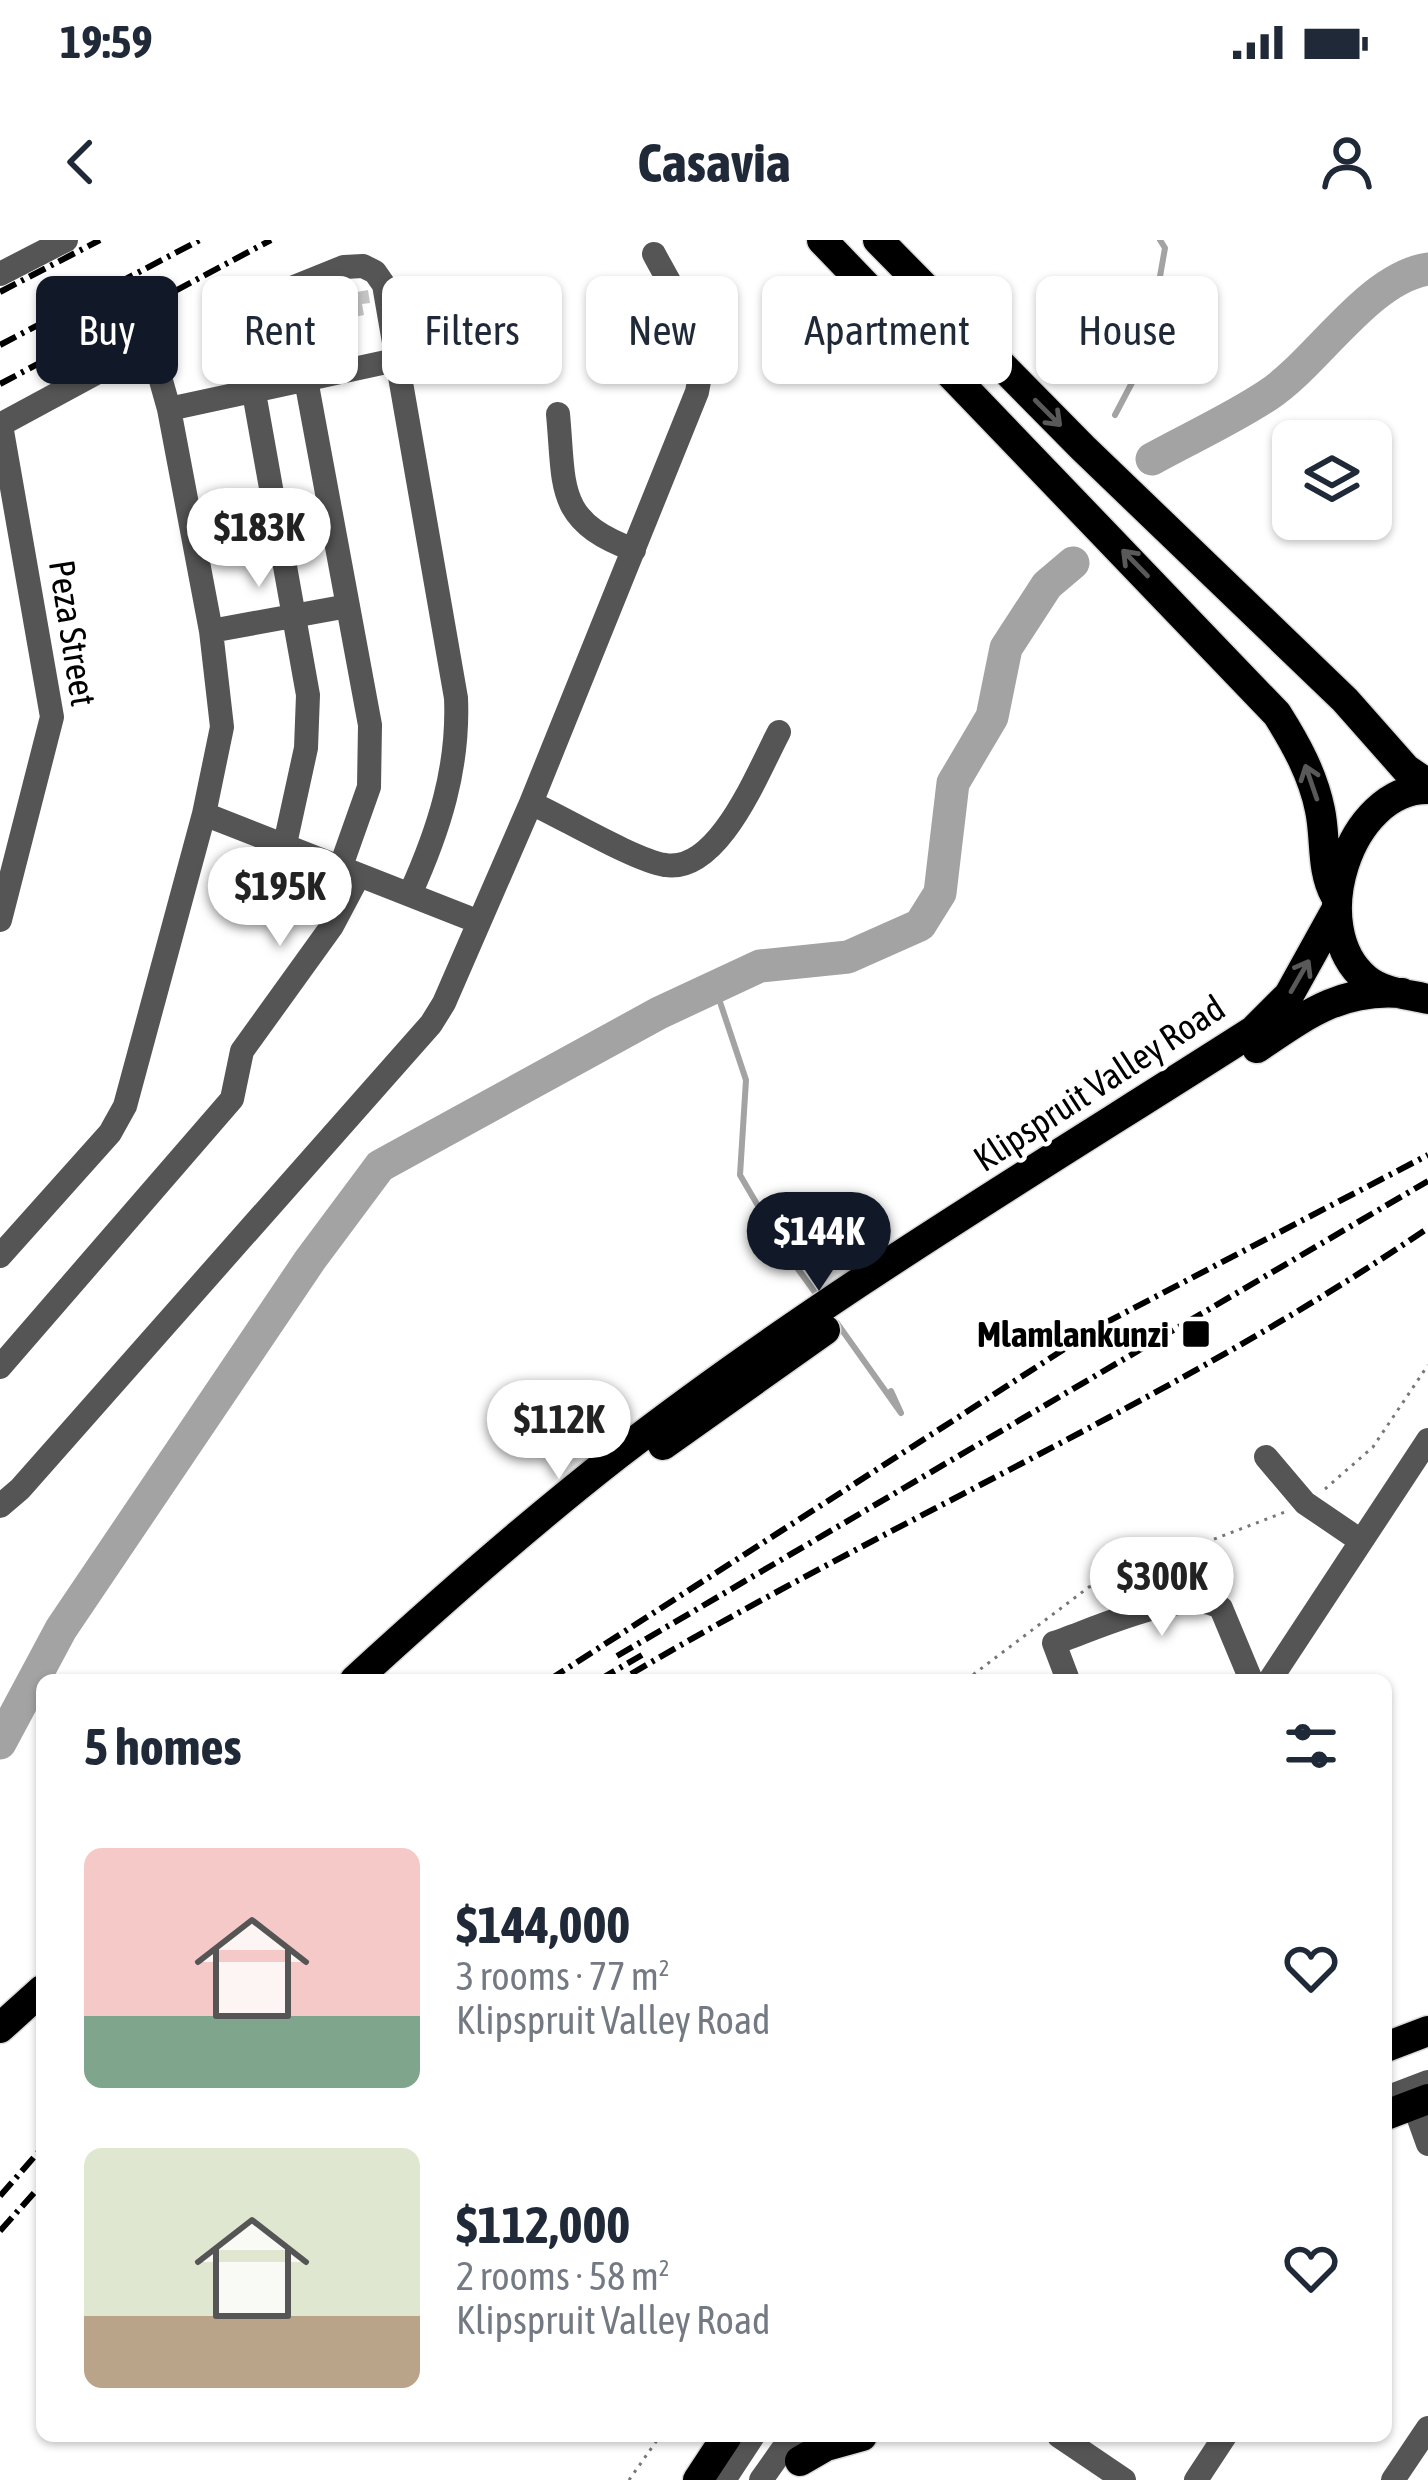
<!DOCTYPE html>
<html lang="en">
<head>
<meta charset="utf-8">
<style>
  body { margin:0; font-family:"Asap Condensed",sans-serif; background:#f6f6f7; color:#1f2937; height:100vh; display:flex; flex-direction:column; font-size:45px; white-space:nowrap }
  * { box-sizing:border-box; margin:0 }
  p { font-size:39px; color:#747a83 }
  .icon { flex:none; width:66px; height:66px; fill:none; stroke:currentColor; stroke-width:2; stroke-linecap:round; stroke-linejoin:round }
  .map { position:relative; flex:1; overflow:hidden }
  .side { position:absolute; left:36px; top:1434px; width:1356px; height:768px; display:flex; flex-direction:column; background:#fff; border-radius:18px; box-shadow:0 3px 9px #0004 }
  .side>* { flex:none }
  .guide { position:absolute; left:36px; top:36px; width:1356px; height:108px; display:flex; gap:24px }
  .buttons { position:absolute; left:1272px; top:180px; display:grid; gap:24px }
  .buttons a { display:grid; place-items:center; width:120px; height:120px; border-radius:18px; background:#fff; box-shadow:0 3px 9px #0004; font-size:60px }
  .price { position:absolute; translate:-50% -102px; padding:0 27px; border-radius:42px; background:#fff; color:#222; font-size:39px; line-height:78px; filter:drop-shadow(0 3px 6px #0008) }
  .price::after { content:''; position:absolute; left:50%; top:72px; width:36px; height:27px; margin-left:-18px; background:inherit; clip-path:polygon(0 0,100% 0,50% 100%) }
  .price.on { background:#111827; color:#fff }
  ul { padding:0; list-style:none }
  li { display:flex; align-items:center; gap:36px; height:300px; padding:0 48px }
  li span { display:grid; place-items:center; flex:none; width:336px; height:240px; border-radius:18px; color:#555 }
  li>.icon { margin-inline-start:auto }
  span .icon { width:144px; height:144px; fill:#fffc; stroke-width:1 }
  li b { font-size:51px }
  h2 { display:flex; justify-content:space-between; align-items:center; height:144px; padding:0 48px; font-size:51px }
  .chip { padding:0 42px; border-radius:18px; background:#fff; box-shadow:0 3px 9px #0004; font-size:42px; line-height:108px }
  .chip.on { background:#111827; color:#fff }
  .status { display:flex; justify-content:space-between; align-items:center; height:84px; padding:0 60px; background:#fff; direction:ltr }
  .status svg { height:33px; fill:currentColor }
  header { display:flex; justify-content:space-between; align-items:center; height:156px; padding:0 48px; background:#fff; font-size:54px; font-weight:700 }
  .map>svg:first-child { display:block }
</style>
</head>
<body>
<div class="status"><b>19:59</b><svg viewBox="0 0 49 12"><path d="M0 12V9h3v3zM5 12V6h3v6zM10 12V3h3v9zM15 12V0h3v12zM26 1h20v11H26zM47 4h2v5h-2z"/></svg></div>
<header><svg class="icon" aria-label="back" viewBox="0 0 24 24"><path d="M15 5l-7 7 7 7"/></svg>Casavia<svg class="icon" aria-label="person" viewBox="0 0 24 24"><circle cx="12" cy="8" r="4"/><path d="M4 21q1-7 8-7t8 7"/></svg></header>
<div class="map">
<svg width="1428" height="2240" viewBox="0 0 1428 2240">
  <rect width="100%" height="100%" fill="#fff"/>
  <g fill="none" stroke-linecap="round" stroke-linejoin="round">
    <path stroke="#a3a3a3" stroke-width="6" d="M1115 175 1146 116 1165 8 1160 0
      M715 747 746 840 740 935 782 1007 819 1058
      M837 1083 901 1173 891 1151"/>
    <path stroke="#a3a3a3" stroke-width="33" d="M1152 219C1190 198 1232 179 1268 155 1317 123 1368 38 1428 29
      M0 1503 61 1389 310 1020 380 926 659 773 760 726 848 717 920 685 940 653 953 543 992 477 1006 408 1047 345 1073 323"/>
  </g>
  <path fill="#c4c4c4" d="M368 50 370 63 362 64 364 75 345 79 343 69 311 76 308 59 333 51 335 56Z"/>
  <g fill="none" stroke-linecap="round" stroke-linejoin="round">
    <defs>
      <path id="major" d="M822 0 1277 474C1296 504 1313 535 1320 570 1326 598 1321 630 1335 655
        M878 0 1083 208 1345 460 1406 529 1428 544
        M1428 549C1349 548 1304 688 1366 739 1383 753 1407 754 1428 759
        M1257 808C1306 775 1341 748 1402 753
        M663 1205 825 1090
        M355 1440C440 1362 526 1286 617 1215 818 1059 1039 928 1253 791L1289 755 1335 672
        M0 1788 42 1750
        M1386 1807 1428 1791
        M1386 1875 1428 1859
        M800 2221 826 2206 862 2196
        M698 2240 727 2196"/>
    </defs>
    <use href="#major" stroke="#dbdbdb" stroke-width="33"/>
    <path stroke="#777" stroke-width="3" stroke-dasharray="3 6" stroke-linecap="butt" d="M1325 1249 1373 1207 1428 1125
      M966 1440 1089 1347 1285 1272
      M629 2240 660 2196"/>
    <path stroke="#555" stroke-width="24" d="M0 34 66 0
      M289 48 370 485 369 547 341 626
      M169 169 451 108
      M558 174C565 248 555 281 634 310
      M0 185 122 119H142L158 130 169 169 211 391 222 487 204 574 125 866 110 893 0 1016
      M211 391 348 366
      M531 563C562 577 636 621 665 625 719 634 758 531 779 492
      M204 574 479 682
      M285 604 306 508 308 455 241 80 252 64 344 27 363 26 375 32 384 45 456 458C459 528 439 590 410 654
      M0 680 52 477 1 185
      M0 1127 232 859 242 811 332 686 359 635
      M1266 1217 1305 1263 1361 1301
      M0 1266 20 1249 431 784 444 763 531 563 697 152C710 101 677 58 654 14
      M1068 1440 1054 1403C1091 1391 1188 1345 1221 1368L1251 1440
      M1270 1440 1428 1200
      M1386 1858 1428 1842
      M1414 1865 1428 1904
      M1059 2196 1124 2240
      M724 2240 753 2196
      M761 2240 792 2196
      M1196 2240 1225 2196
      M1393 2240 1428 2188"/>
    <use href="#major" stroke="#000" stroke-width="30"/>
    <path stroke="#000" stroke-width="6" stroke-dasharray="18 6 3 6" stroke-linecap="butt" d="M0 52 100 0
      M0 105 200 0
      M0 144 271 0
      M617 1416 1428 941
      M631 1434C893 1279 1176 1160 1428 988
      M549 1440 1105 1083 1428 915
      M599 1440 642 1415
      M0 1956 42 1908
      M0 1991 42 1944"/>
  </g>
  <defs><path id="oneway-shaft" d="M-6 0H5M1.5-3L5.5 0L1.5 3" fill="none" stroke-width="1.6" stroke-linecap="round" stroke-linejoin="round" transform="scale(3)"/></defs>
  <g stroke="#595959">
    <use href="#oneway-shaft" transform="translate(1048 173) rotate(45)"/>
    <use href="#oneway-shaft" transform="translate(1135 323) rotate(-134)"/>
    <use href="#oneway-shaft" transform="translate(1311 542) rotate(-109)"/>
    <use href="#oneway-shaft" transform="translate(1300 736) rotate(-60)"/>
  </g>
  <rect fill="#000" stroke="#fff" stroke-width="4.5" x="1181" y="1079" width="30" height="30" rx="6"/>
  <g text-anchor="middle" stroke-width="9" stroke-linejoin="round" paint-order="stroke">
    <g font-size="36" fill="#000" stroke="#fff">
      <text transform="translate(73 393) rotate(81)" y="13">Peza Street</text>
      <text transform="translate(1099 843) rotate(-33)" y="13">Klipspruit Valley Road</text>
    </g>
    <g font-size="36" font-weight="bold" fill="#000" stroke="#fff" text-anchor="end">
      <text x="1169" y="1107">Mlamlankunzi</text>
    </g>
  </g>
</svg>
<div class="buttons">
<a><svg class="icon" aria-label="layers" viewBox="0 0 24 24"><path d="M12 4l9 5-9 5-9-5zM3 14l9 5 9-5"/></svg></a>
</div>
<b class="price" style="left:259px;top:350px">$183K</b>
<b class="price" style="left:280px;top:709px">$195K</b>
<b class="price on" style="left:819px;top:1054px">$144K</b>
<b class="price" style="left:559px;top:1242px">$112K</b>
<b class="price" style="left:1162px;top:1399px">$300K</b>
<div class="guide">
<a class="chip on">Buy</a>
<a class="chip">Rent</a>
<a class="chip">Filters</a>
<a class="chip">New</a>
<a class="chip">Apartment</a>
<a class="chip">House</a>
</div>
<section class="side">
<h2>5 homes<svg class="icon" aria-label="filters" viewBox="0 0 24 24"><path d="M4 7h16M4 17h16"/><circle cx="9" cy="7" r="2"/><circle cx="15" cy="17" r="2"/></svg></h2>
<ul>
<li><span style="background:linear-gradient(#f6c9c9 70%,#7fa58c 0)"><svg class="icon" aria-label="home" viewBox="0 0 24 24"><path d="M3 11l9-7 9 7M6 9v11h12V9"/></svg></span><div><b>$144,000</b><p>3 rooms · 77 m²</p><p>Klipspruit Valley Road</p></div><svg class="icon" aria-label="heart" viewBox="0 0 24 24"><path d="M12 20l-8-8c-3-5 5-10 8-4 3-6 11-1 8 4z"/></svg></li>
<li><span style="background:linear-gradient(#dfe7d0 70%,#b9a48a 0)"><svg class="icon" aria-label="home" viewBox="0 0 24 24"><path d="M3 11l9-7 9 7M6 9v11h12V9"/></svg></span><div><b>$112,000</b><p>2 rooms · 58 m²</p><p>Klipspruit Valley Road</p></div><svg class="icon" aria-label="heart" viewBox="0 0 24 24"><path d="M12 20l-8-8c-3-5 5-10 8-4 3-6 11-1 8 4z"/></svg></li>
</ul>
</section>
</div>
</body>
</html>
